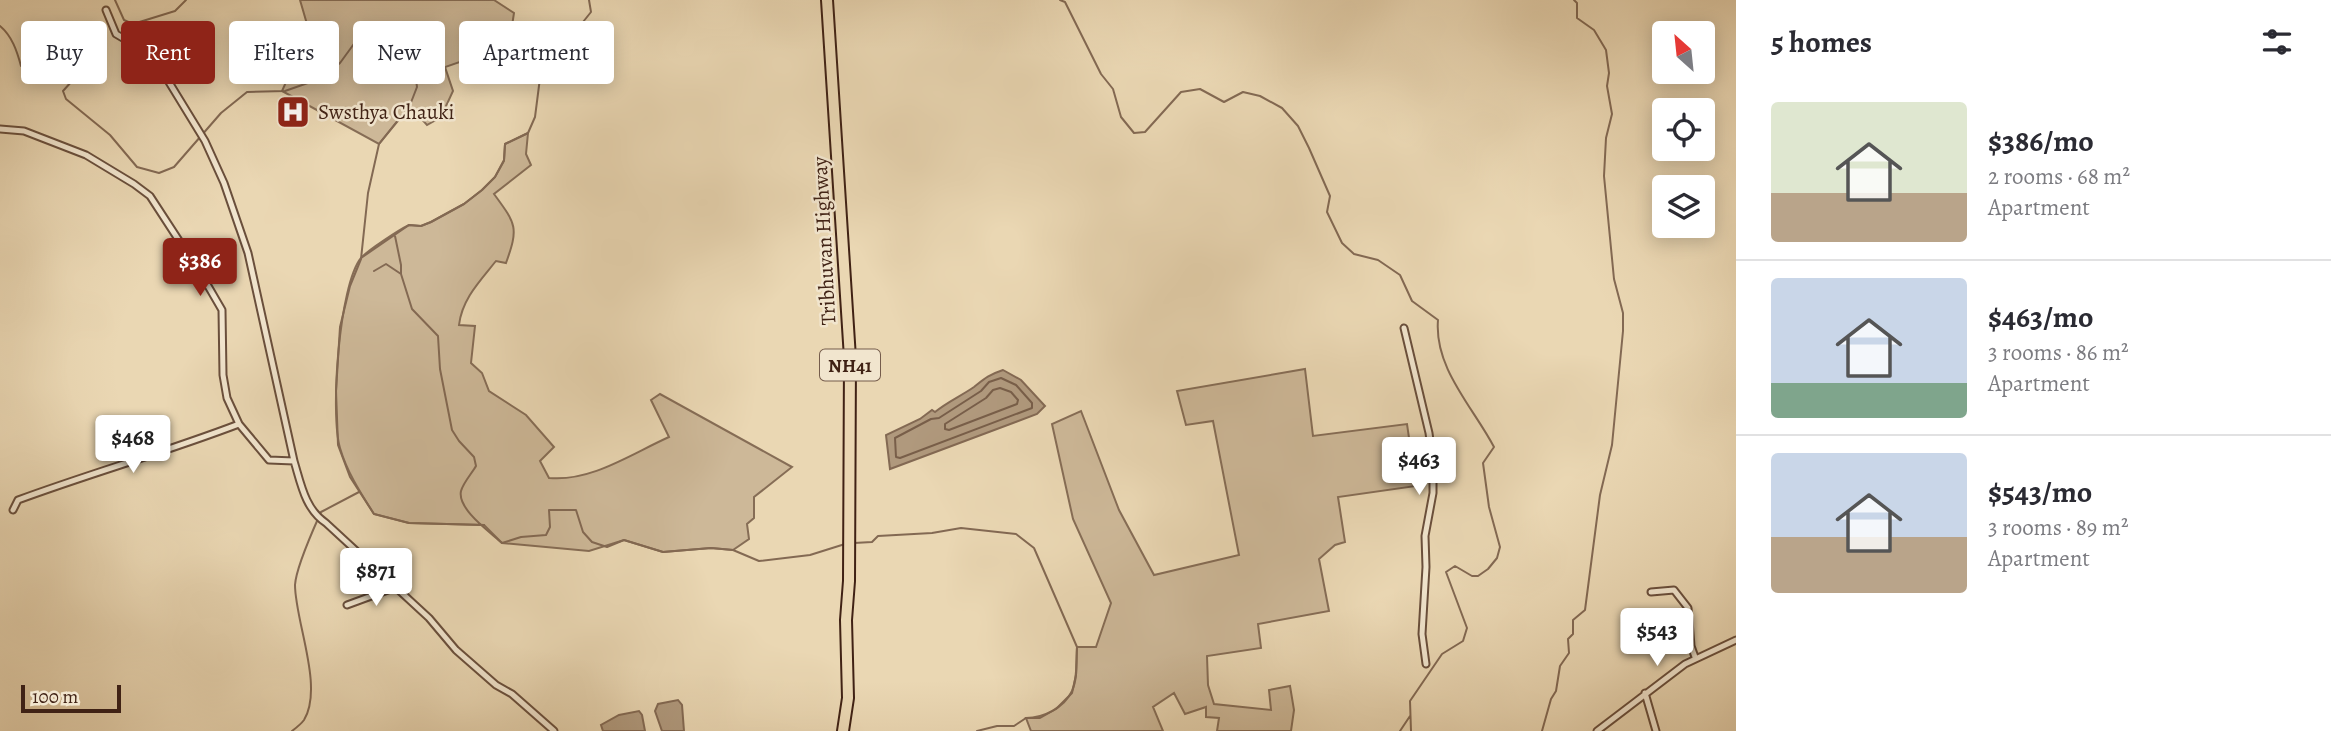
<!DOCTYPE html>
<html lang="en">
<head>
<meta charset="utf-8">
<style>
  body { margin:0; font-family:Alegreya,serif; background:#f2f2f3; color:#2b2b33; height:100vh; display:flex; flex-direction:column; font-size:26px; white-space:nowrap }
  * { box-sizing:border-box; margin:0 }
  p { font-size:23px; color:#7c7c81 }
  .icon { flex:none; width:38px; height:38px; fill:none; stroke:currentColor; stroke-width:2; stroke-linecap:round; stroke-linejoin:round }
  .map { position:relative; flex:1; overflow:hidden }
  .drawer { display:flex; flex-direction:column; background:#fff; width:595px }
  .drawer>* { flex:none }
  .guide { position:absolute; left:21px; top:21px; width:665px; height:63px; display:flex; gap:14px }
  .needle { width:46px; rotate:333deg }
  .fabs { position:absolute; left:1652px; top:21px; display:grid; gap:14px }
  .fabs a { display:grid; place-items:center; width:63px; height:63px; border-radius:7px; background:#fff; box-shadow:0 4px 18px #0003; font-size:35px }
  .scale { position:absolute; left:21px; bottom:18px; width:100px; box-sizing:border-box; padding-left:7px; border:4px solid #402215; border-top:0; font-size:19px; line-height:24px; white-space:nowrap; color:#402215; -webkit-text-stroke:5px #f1e5ce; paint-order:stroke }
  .price { position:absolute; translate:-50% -60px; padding:0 16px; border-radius:7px; background:#fff; color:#222; font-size:23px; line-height:46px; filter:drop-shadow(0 2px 4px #0008) }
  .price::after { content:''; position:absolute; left:50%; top:42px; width:21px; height:16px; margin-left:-10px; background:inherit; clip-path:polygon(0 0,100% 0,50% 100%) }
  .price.active { background:#8f2418; color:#fff }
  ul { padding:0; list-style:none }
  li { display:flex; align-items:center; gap:21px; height:175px; padding:0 35px }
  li+li { border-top:2px solid #e1e1e2 }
  li span { display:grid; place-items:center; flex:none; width:196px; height:140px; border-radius:7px; color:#555 }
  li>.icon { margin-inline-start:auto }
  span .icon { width:84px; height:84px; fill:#fffc; stroke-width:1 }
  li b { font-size:30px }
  h2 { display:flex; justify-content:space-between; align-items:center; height:84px; padding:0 35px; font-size:30px }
  .chip { padding:0 24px; border-radius:7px; background:#fff; box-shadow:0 4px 18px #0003; font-size:24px; line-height:63px }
  .chip.active { background:#8f2418; color:#fff }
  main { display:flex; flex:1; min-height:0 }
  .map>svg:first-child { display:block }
</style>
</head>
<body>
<main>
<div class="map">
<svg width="1736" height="731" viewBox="0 0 1736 731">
  <rect width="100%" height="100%" fill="#ead7b3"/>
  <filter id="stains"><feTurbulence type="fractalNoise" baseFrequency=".00286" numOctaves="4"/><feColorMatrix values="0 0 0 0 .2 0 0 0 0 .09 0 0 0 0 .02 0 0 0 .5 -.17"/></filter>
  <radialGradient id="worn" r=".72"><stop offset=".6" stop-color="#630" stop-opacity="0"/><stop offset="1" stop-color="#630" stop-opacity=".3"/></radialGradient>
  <path fill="#cdb898" stroke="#866d56" stroke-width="2" d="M300 0H494L514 13 509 45 445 67 453 91 441 117 427 125 410 106 379 144 282 91 309 31Z
    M528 133 526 154 531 165 494 194C516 224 519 227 506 263L496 261C480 281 462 299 459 325L475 326 471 363 482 373 489 391 526 415 554 447 540 461 549 478C591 482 631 454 669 437L651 400 660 394 792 467 754 497V518L747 524 749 539 733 550 711 548 663 552 624 540 589 551 502 543 484 525 409 523 374 514C360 492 347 472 340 448 330 414 339 285 361 258 368 250 399 230 409 225L421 226 431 222 464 204 482 190 495 177 504 161 505 144Z
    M1305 369 1313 436 1407 424 1416 486 1338 497 1345 542 1335 545 1319 559 1329 611 1258 624 1261 648 1207 656 1208 685 1214 704 1271 710 1269 690 1290 686 1294 710 1291 731H1217L1219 718 1206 717V707L1185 714 1174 693 1153 707 1163 731H1031L1026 718C1043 718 1064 708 1072 691 1078 678 1076 661 1077 647H1096L1111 603 1073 519 1052 424 1081 411 1119 510 1154 575 1239 555 1213 421 1186 425 1177 391Z"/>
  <path fill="#b0997d" stroke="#836953" stroke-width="2" d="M1003 370 1021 380 1045 406 1037 414 890 469 886 435 920 419 932 410 935 412C947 402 961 396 974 387 984 379 988 375 1003 370Z
    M678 700 682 705 684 731H662L655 711 658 704Z
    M639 711 642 715 645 731H603L601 725 619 715Z"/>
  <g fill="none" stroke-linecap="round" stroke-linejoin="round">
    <path stroke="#785e49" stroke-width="2" d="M1001 378 1016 385 1032 403V408L900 458 896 457 895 438 931 419 939 418 981 391 989 382Z
      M1000 388 1011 392 1018 400 1017 404 949 430 945 429V424L986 398 993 390Z"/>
    <path stroke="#836953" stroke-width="2" d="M115 0 124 20 133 24 175 11 186 0
      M1060 0 1065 2 1101 74 1113 89 1121 117 1134 133 1145 132 1181 92 1200 89 1224 102 1243 92 1260 96 1282 108 1298 126 1309 148 1330 196 1327 212 1342 243 1354 254 1378 260 1400 275 1412 301 1438 320C1434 368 1473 407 1494 447L1483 463 1489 507 1500 547 1497 558 1488 569 1478 576H1472L1455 566 1446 572 1467 628 1463 641 1442 654 1410 701 1411 731
      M0 26C12 36 17 51 21 66 46 64 53 63 72 81L63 91 66 99 110 135 137 167 159 173 174 167 221 113 247 92 285 91 322 78 340 63 356 41 369 36 378 38 403 51 414 64 417 87 410 105 379 144 368 193 361 259 350 286 340 327 336 391 338 445 350 477 374 514 409 523 484 525
      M395 236 401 265V274
      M361 258 409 225 421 226 431 222 464 204 482 190 495 177 504 160 505 144 528 133 535 117 540 78 552 63 556 41 575 32 591 12 589 0
      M374 271 386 264 401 274 412 309 438 336 440 369 452 430 459 441 474 457 476 466C472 473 463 483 461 491 457 509 490 532 502 543L521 537 546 535 550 527 549 510H576L583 532 592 542 607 547 624 540 663 552 711 548 733 550 759 561 810 555 845 544
      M854 543 872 542 878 536 932 533 961 528 1016 534 1034 548 1077 647 1076 675 1072 693 1056 709 1040 718H1026L1014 726H997L977 731
      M292 731C296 728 301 724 304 720 324 687 295 621 295 585 296 567 313 530 321 512L359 492
      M1400 731 1410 716
      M1542 731 1551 699 1556 691 1560 666 1569 653 1568 639 1573 634V620L1585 610 1600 495 1612 445 1623 331V313L1614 279 1604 176 1606 138 1612 114 1607 86 1609 73 1606 50 1594 30 1577 18V3L1574 0"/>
    <defs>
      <path id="street" d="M106 10 116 34 153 56 205 141 224 183 248 253 294 461
        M0 129 24 131 86 155 134 184 150 196 204 279 222 310 223 375 227 398 239 424 269 460 294 461C301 484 305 509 326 523L429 618 456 650 496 685 512 694 554 731
        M1404 328 1429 433 1433 463V493L1425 536 1426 567 1422 634 1426 664
        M13 510 18 500C91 473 166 452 239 424
        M1651 592 1674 590 1688 608 1691 646 1695 657
        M347 605 396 587
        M1645 693 1656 731
        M1597 731 1685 664 1736 640"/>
      <path id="highway" d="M827 0 850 358 849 581 846 620 848 698 843 731"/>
    </defs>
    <use href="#street" stroke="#6a4f3c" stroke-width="9"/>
    <use href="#highway" stroke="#402215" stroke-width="14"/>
    <use href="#street" stroke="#f1e5ce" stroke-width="5"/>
    <use href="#highway" stroke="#ead7b3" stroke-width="10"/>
  </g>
  <defs>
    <symbol id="hospital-square" viewBox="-11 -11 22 22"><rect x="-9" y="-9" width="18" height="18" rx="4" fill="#8f2418" stroke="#f1e5ce"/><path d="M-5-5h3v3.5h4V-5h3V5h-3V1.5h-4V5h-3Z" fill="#fff"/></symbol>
  </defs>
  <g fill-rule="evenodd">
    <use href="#hospital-square" x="274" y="93" width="38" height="38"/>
  </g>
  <g text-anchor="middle" stroke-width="5" stroke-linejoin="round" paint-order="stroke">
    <rect fill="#f1e5ce" stroke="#755c4c" stroke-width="2" x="820" y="349.5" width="60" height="31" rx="5"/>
    <g font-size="19" font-weight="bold" fill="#402215">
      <text x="850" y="372">NH41</text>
    </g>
    <g font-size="21" fill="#402215" stroke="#f1e5ce" text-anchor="start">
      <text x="318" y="119">Swsthya Chauki</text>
    </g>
    <g font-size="21" fill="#402215" stroke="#f1e5ce">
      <text transform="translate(824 241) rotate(-93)" y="7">Tribhuvan Highway</text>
    </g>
  </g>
  <rect width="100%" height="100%" filter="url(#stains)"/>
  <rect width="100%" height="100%" fill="url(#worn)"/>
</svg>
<div class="fabs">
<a><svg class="needle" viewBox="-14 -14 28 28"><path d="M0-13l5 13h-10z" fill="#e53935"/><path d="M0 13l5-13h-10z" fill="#7c7c81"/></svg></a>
<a><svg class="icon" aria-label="locate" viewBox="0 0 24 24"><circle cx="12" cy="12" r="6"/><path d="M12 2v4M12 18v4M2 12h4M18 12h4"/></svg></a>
<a><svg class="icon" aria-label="layers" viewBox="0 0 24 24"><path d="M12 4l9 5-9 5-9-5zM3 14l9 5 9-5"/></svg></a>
</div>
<div class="scale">100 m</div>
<b class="price active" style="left:200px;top:298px">$386</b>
<b class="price" style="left:133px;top:475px">$468</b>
<b class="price" style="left:1419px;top:497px">$463</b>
<b class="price" style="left:376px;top:608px">$871</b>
<b class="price" style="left:1657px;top:668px">$543</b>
<div class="guide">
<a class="chip">Buy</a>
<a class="chip active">Rent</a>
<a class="chip">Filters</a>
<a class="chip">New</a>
<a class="chip">Apartment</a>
</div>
</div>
<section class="drawer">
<h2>5 homes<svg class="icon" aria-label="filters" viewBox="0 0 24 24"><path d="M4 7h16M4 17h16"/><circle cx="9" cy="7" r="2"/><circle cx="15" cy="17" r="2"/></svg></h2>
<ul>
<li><span style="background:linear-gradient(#dfe7d0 65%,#b9a48a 0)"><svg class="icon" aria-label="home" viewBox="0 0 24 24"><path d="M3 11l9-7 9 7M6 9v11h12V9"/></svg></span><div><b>$386/mo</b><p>2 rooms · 68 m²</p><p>Apartment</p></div></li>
<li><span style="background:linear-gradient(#c9d6e8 75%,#7fa58c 0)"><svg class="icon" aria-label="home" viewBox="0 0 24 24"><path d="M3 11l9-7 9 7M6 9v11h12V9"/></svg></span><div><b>$463/mo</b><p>3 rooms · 86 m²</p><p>Apartment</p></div></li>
<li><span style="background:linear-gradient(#c9d6e8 60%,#b9a48a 0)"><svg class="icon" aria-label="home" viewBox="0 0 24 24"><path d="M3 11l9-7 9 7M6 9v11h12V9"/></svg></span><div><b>$543/mo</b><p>3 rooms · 89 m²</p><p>Apartment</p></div></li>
</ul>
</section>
</main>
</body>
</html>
